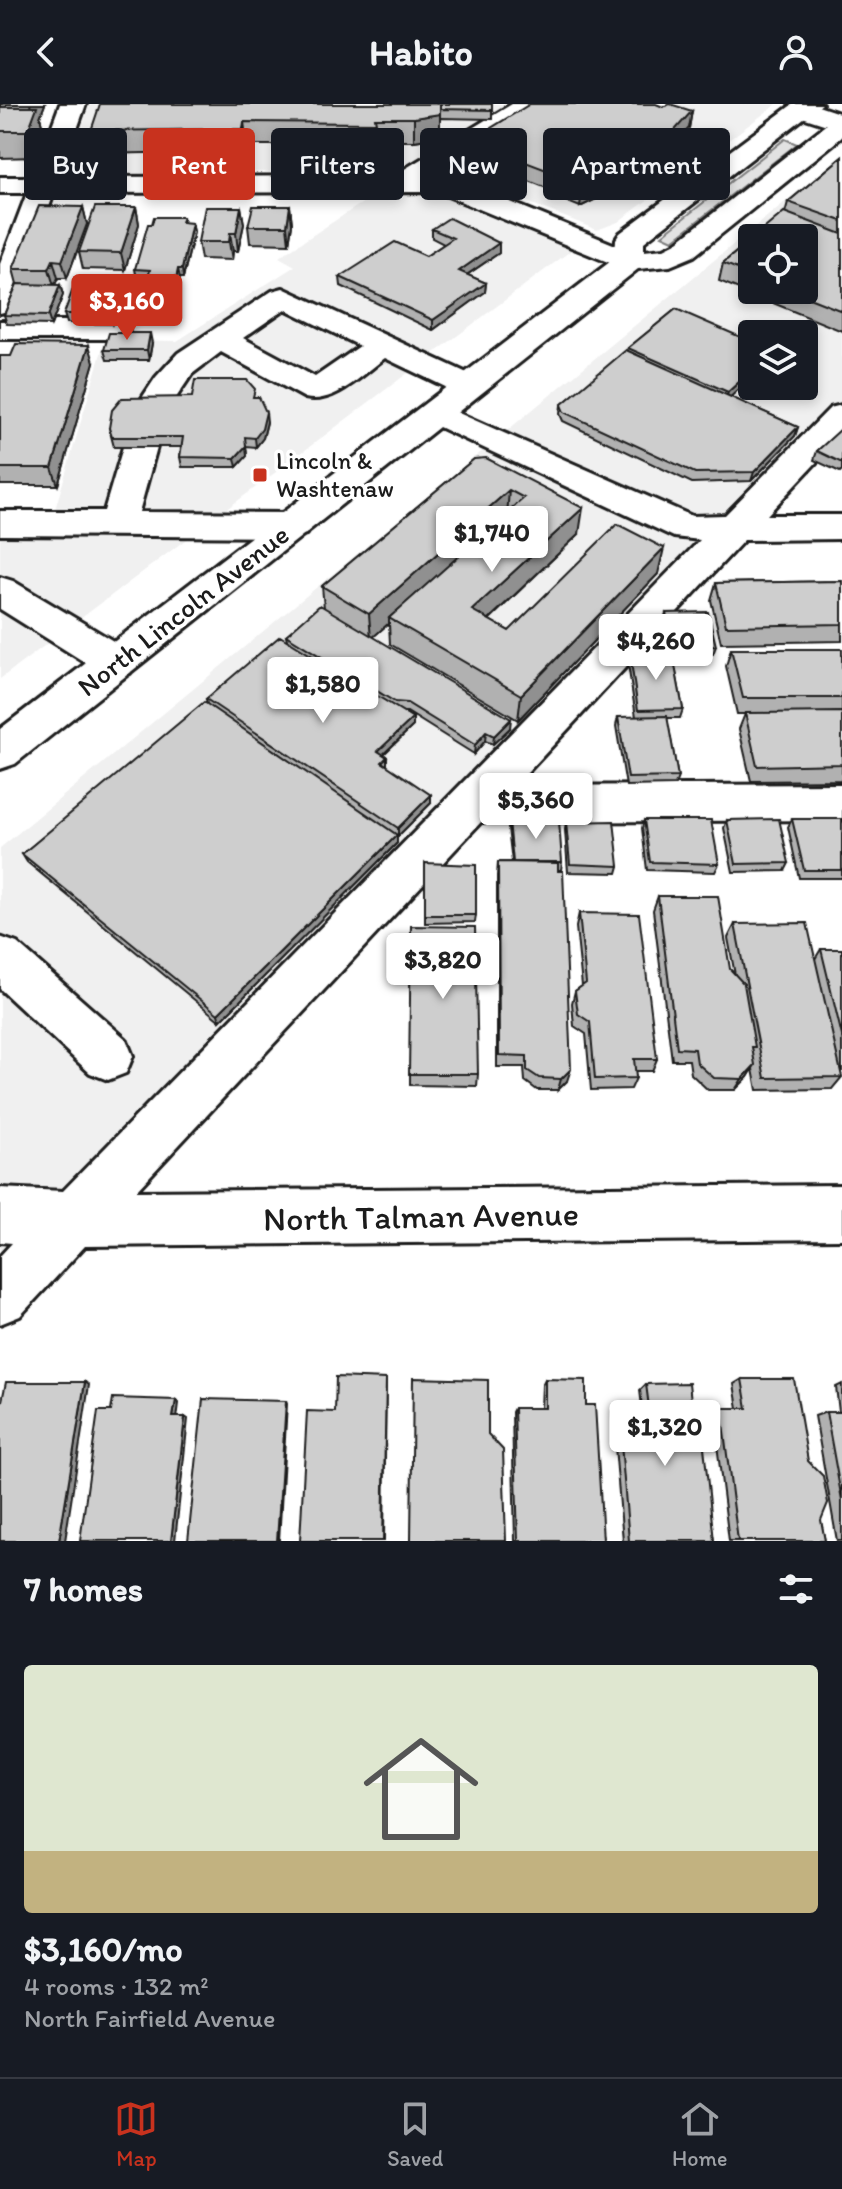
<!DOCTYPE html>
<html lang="en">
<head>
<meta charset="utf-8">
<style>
  body { margin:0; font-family:Itim,sans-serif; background:#20242c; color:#f1f3f6; height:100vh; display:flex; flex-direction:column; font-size:30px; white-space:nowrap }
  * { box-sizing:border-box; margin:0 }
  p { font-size:26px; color:#9ea1a6 }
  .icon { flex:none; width:44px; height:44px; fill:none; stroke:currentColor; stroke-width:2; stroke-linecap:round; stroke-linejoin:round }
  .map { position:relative; height:1437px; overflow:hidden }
  .details { display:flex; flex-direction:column; background:#171b24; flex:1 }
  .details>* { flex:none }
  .guide { position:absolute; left:24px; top:24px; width:794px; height:72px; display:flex; gap:16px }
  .controls { position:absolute; left:738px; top:120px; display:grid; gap:16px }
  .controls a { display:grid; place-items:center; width:80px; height:80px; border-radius:8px; background:#171b24; box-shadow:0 4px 12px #0003; font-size:40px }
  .price { position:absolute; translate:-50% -68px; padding:0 18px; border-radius:8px; background:#fff; color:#222; font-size:26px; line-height:52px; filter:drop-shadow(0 2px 4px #0008) }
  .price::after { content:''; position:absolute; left:50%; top:48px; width:24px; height:18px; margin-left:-12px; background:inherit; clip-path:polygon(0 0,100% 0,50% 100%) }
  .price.current { background:#c8321e; color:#fff }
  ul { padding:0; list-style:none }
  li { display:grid; align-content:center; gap:16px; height:424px; padding:0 24px }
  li+li { border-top:2px solid #363941 }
  li span { display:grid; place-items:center; height:248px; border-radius:8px; color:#555 }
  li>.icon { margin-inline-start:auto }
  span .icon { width:144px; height:144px; fill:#fffc; stroke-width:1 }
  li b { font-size:34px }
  h2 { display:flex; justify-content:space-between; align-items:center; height:96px; padding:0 24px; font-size:34px }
  .tag { padding:0 28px; border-radius:8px; background:#171b24; box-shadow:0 4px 12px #0003; font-size:28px; line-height:72px }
  .tag.current { background:#c8321e; color:#fff }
  header { display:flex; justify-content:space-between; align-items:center; height:104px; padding:0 24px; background:#171b24; font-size:36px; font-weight:800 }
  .menu { display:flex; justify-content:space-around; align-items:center; height:112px; border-top:2px solid #363941; background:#171b24; font-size:22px; color:#9ea1a6 }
  .menu a { display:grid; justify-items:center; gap:4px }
  .menu .current { color:#c8321e }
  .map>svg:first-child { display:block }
</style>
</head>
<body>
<header><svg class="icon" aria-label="back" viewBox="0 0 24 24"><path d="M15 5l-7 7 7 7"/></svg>Habito<svg class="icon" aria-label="person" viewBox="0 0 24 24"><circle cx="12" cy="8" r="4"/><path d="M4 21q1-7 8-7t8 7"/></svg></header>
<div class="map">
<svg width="842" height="1437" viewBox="0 0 842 1437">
  <rect width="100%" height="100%" fill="#fff"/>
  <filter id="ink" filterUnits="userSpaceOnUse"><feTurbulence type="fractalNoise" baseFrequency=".0125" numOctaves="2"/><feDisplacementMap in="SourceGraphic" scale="16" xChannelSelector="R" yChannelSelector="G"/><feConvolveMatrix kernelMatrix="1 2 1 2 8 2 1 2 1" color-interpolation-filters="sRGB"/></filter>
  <g filter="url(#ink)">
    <path fill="#f0f0f0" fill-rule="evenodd" d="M90 0H777L618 118 597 126 448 66 65 70Z
      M842 51V311L0 1192V744ZM752 134H804V186H752ZM752 230H804V282H752Z
      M441 80 585 136 0 575V419H51L105 236 177 237 295 162 279 153 390 81Z"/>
    <path fill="#e2e2e2" stroke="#7f7f7f" stroke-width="2" d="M785 35 797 40 673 136 662 131Z"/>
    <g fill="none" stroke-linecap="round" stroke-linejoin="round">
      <defs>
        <path id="minor" d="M60 0H86L60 73 393 72 512 0H543L539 5 431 72 452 74 640 151 645 157 640 163 630 166 620 163 438 88 54 89 15 200 11 206 0 209V160L27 89H0V73H33Z
          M793 0H812L842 10V26L793 10 789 5Z
          M283 184 480 275 485 282 480 289 469 292 458 289 385 254C363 270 334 301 305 294L221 248 192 270 165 310 153 313 141 310 136 303 156 273 178 249 272 187ZM285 205 360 242 315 273 243 234Z
          M0 217H114L125 219 129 226 125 233 114 235H0Z
          M436 299 692 412 725 411 830 304 842 301V331L767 411H842V435L744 436 515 682 842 680V716L481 718 136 1087 842 1081V1135L85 1142 20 1212 0 1220V1152L12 1139 0 1138V1084L63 1087 700 436 674 433 424 316 419 309 424 302Z
          M140 332 152 335 157 343 139 408 293 409 306 412 311 421 306 430 293 433 0 431V407H104L123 343 128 335Z
          M0 473 13 477 130 547 136 558 130 569 116 573 102 569 0 505Z
          M0 833 17 839 126 935 133 952 126 969 108 976 90 969 0 885Z"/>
        <path id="major" d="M793 0H822L644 138V147L664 145 674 140 833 15 842 12V33L694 152 670 162 638 165 15 660 0 665V625L615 154 616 135 620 129Z"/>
      </defs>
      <use href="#minor" stroke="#1c1c1c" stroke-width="6"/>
      <use href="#major" stroke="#1c1c1c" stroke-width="6"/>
      <use href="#minor" fill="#fff" fill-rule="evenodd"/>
      <use href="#major" fill="#fff" fill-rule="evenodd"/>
    </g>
    <path fill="#b1b1b1" stroke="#1c1c1c" stroke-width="2" d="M0 0H45L40 13 44 28 35 53 0 54Z
      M492 0V15L440 14V33L414 37H376L377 41H247L246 47 96 50 91 27Z
      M663 3 692 7 689 24 658 59 633 77 580 103 553 92 554 87 469 53 470 37Z
      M842 53V227L719 177 723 159 752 135V186H804L785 109 788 98Z
      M290 102 292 120 289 140 250 139 248 122Z
      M83 103 87 120 67 174H58L55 181H60L63 191 51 221 7 220 4 211 17 180 13 165Z
      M136 103 139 120 125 166 83 165 79 148Z
      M241 103 244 120 238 147H233L232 156 201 155 198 138Z
      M183 113 184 119H192L194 128 183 174H180L177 184H150L148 175H137L135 165 152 120Z
      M432 125 499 139V149L467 171 486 179 485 188 433 226 341 182 340 173 426 152 444 140 432 134Z
      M121 192 112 220 67 219 64 210Z
      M676 205 730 293 798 323 795 332 751 377 692 379 563 317 560 310 561 301 627 247 628 244Z
      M152 239 149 256H107L104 246Z
      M0 252 94 258 58 381H0Z
      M256 293 267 318 263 334 256 343 246 342 247 352 237 363H182L180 353 181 343H114L109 324Z
      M842 325V366L840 368 814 356 817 347Z
      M474 355 579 430 489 516 509 527 658 470 518 616 390 540 389 519 373 533 510 624 493 640 485 637 474 650 407 608H403L413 614V622L384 650 387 653V662L431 699 398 732H397V739L220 917 27 758 22 750 207 600 206 595 287 536 286 531 324 504 322 482Z
      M842 477V537L721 539 711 496 716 479Z
      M666 509 716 542 713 550 673 552 683 605 680 614H667L678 673 675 681 626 682 616 622 618 613H636L628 560 630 551H671L663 518Z
      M731 545H842V676L751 677 739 625 745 610H737L726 562Z
      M792 715H842V774H799L788 723Z
      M509 716 562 758 561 766H558L567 977 558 986H537L525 977 524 963H497V772L498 758H512L508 724Z
      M644 716 719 760 715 768 647 766 642 724Z
      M727 716 789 759 785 767 733 768 724 724Z
      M566 718 619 762 617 769 568 768 565 726Z
      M425 759 476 811 475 818 425 819Z
      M658 792 735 871 728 834 735 820 815 855 821 845H842V967H840L842 973 832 985 757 986 753 965 748 973 735 986H708L691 970 689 956H672L653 806Z
      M579 809 657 955 652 967H635L636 974 631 985 591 986 586 930 574 922 572 899 575 887 582 882 576 823Z
      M411 822 478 970 477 982 410 981Z
      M545 1275 586 1301 603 1437H515L512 1308 514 1304H541L542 1281Z
      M742 1275 808 1357 825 1437H729L713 1308 721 1304H738L734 1280Z
      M646 1280 692 1306 714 1437H623L612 1307 618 1303H642L640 1286Z
      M842 1280V1437H837L815 1312 826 1308H839L836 1283Z"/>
    <path fill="#909090" stroke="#1c1c1c" stroke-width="2" d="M30 0H45L40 13 44 28 35 53 28 27 33 13Z
      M692 7 689 24 658 59 633 77 580 103 582 86Z
      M440 10V33L414 37V14Z
      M244 18 247 41 246 47 243 25Z
      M290 102 292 120 289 140 287 122Z
      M83 103 87 120 67 174 62 157Z
      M136 103 139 120 125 166 121 149Z
      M241 103 244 120 238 147 236 129Z
      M192 119 194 128 183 174 182 165Z
      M230 129 233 147 232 156 229 138Z
      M499 139V149L459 176V167Z
      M53 156 58 174 54 182 49 165Z
      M178 165 180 174 177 184 176 175Z
      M486 179 485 188 433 226V216Z
      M60 181 63 191 51 221 48 212Z
      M118 182 121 192 112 220 109 210Z
      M150 229 152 239 149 256 147 246Z
      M89 241 94 258 58 381 52 364Z
      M752 266V273L725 298 728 288Z
      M266 308 267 318 263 334 256 343 255 334Z
      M798 323 795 332 751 377 754 368Z
      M246 342 247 352 237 363 235 354Z
      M509 386 507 412 389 514V519L371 535 369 510Z
      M583 404 579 430 471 532 472 506Z
      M664 444 658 470 518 616 521 591Z
      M413 614V622L378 655V647Z
      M511 615 510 624 493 640 494 632Z
      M486 628 485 637 474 650 475 641Z
      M431 691V699L398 732V724Z
      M397 731V739L220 917 218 910Z
      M755 961 748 973 735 986 742 975Z
      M571 965 567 977 558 986 561 975Z
      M386 1275 384 1437H383Z
      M85 1278 89 1281 65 1437H59Z
      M176 1296 179 1299 177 1315 173 1313Z
      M286 1297 287 1300 279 1437H277Z
      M185 1313 188 1315 175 1437H171Z"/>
    <path fill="#cecece" stroke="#1c1c1c" stroke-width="2" d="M100 0H440V10L414 14H375L376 19 244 18 243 25 91 27Z
      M440 0H492V6L440 5Z
      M530 0H656L663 3 670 0 692 7 661 42 635 60 582 86 555 75 560 71 470 37Z
      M0 3H37L28 27H0Z
      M842 53V117L788 98Z
      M39 102 83 103 62 157 53 156 49 165H13Z
      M253 102H290L287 122H248Z
      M95 103H136L121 149 79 148Z
      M205 103H241L236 129H230L229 138H198Z
      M784 108 842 130V207L789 186H804V134H753Z
      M154 113H183L181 118 192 119 182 165H178L176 175 148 174 150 166 135 165 148 120H152Z
      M449 114 499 139 459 167 486 179 433 216 340 173 395 138 426 152 453 134 432 125Z
      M752 135V171L723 159Z
      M17 180 60 181 48 212 4 211Z
      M74 182H118L109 210H64Z
      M676 205 752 238V266L728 288 628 244Z
      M109 229H150L147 246H104Z
      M16 240 89 241 52 364H0V252H11Z
      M626 246 798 323 754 368 695 369 564 308 561 301Z
      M195 276H247L255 285 253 293H259L266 308 262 325 255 334 245 333 246 342 235 354 180 353 183 333H112L109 324 112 306 122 294 192 293Z
      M841 325H842V359L817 347Z
      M486 354 583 404 472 506 509 527 617 420 664 444 521 591 389 514 524 394 509 386 369 510 322 482 474 355Z
      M842 477V520L726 522 716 479Z
      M320 501 511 615 494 632 486 628 475 641 407 599 395 598 286 531Z
      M708 508 716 542 674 543 666 509Z
      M280 532 413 614 378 647 387 653 382 658 431 691 398 724 206 595Z
      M731 545H842V594H743Z
      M630 551H673L683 605 638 606Z
      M204 598 397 731 218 910 22 750Z
      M842 608V660L757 662 745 609Z
      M667 612 678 673 628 674 618 613Z
      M779 715 789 759 736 760 727 716Z
      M792 715H842V766H804Z
      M509 716 559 717 562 758H513Z
      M644 716H711L719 760 650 758Z
      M614 717 619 762 570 760 566 718Z
      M498 758 558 759V767H563L571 965 561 975 539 974 527 966V952L499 951Z
      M425 759 476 761V811H425Z
      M658 792H718L730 865 744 880 755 943H752L755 961 742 975 714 974 697 959 695 945 677 944Z
      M579 809 639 810 657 955H634L636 974 595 975 590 918 578 910 575 887 586 879Z
      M807 819 842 973 765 974 735 820Z
      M411 822 475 823 478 970H409Z
      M821 845H842V932Z
      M336 1273 386 1275 383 1437H300L307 1307 335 1308Z
      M413 1274 488 1276V1330L503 1346 506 1437H411Z
      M545 1275 586 1276V1301H595L603 1437H518L514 1304H545Z
      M742 1275H794L808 1357 823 1372 828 1399 821 1416 825 1437H738L721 1304H747Z
      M6 1278H85L59 1437H0V1297H2Z
      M689 1279 692 1306H700L714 1437H629L618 1303H649L646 1280Z
      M113 1294 176 1296 173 1313H185L171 1437H80L98 1307H111Z
      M203 1295 286 1297 277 1437H188Z
      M826 1308H842V1396Z"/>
  </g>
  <rect fill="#c8321e" stroke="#fff" stroke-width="3" x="252" y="363" width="16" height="16" rx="4"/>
  <g text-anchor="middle" stroke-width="7" stroke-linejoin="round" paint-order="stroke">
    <g font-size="24" fill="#1c1c1c" stroke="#fff" text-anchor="start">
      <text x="276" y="365">Lincoln &amp;<tspan x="276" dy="28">Washtenaw</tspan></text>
    </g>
    <g font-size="28" fill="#1c1c1c" stroke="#fff">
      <text transform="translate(183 506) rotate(-38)" y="10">North Lincoln Avenue</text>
    </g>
    <g font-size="34" fill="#1c1c1c" stroke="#fff">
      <text transform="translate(421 1112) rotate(-1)" y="12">North Talman Avenue</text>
    </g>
  </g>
</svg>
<div class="controls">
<a><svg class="icon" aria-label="locate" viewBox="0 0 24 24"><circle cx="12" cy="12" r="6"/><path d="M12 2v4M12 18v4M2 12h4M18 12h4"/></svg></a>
<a><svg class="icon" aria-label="layers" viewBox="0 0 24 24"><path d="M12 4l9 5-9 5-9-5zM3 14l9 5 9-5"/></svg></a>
</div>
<b class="price current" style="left:127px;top:238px">$3,160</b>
<b class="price" style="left:492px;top:470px">$1,740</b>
<b class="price" style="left:656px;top:578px">$4,260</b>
<b class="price" style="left:323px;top:621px">$1,580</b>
<b class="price" style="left:536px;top:737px">$5,360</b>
<b class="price" style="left:443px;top:897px">$3,820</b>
<b class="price" style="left:665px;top:1364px">$1,320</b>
<div class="guide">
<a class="tag">Buy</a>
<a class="tag current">Rent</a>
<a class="tag">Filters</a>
<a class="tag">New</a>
<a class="tag">Apartment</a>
</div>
</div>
<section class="details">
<h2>7 homes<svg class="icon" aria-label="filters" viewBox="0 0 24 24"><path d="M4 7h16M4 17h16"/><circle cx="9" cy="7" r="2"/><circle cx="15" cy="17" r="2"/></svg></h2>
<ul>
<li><span style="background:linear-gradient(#dfe7d0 75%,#c2b280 0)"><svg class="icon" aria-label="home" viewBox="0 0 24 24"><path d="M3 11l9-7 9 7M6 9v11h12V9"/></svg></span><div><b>$3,160/mo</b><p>4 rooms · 132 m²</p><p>North Fairfield Avenue</p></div></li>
</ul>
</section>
<nav class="menu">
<a class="current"><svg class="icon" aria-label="map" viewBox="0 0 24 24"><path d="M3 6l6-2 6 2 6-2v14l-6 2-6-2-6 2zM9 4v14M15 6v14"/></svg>Map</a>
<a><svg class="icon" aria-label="saved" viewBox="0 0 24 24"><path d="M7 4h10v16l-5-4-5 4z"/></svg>Saved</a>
<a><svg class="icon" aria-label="home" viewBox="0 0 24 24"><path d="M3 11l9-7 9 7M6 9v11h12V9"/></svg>Home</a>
</nav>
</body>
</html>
